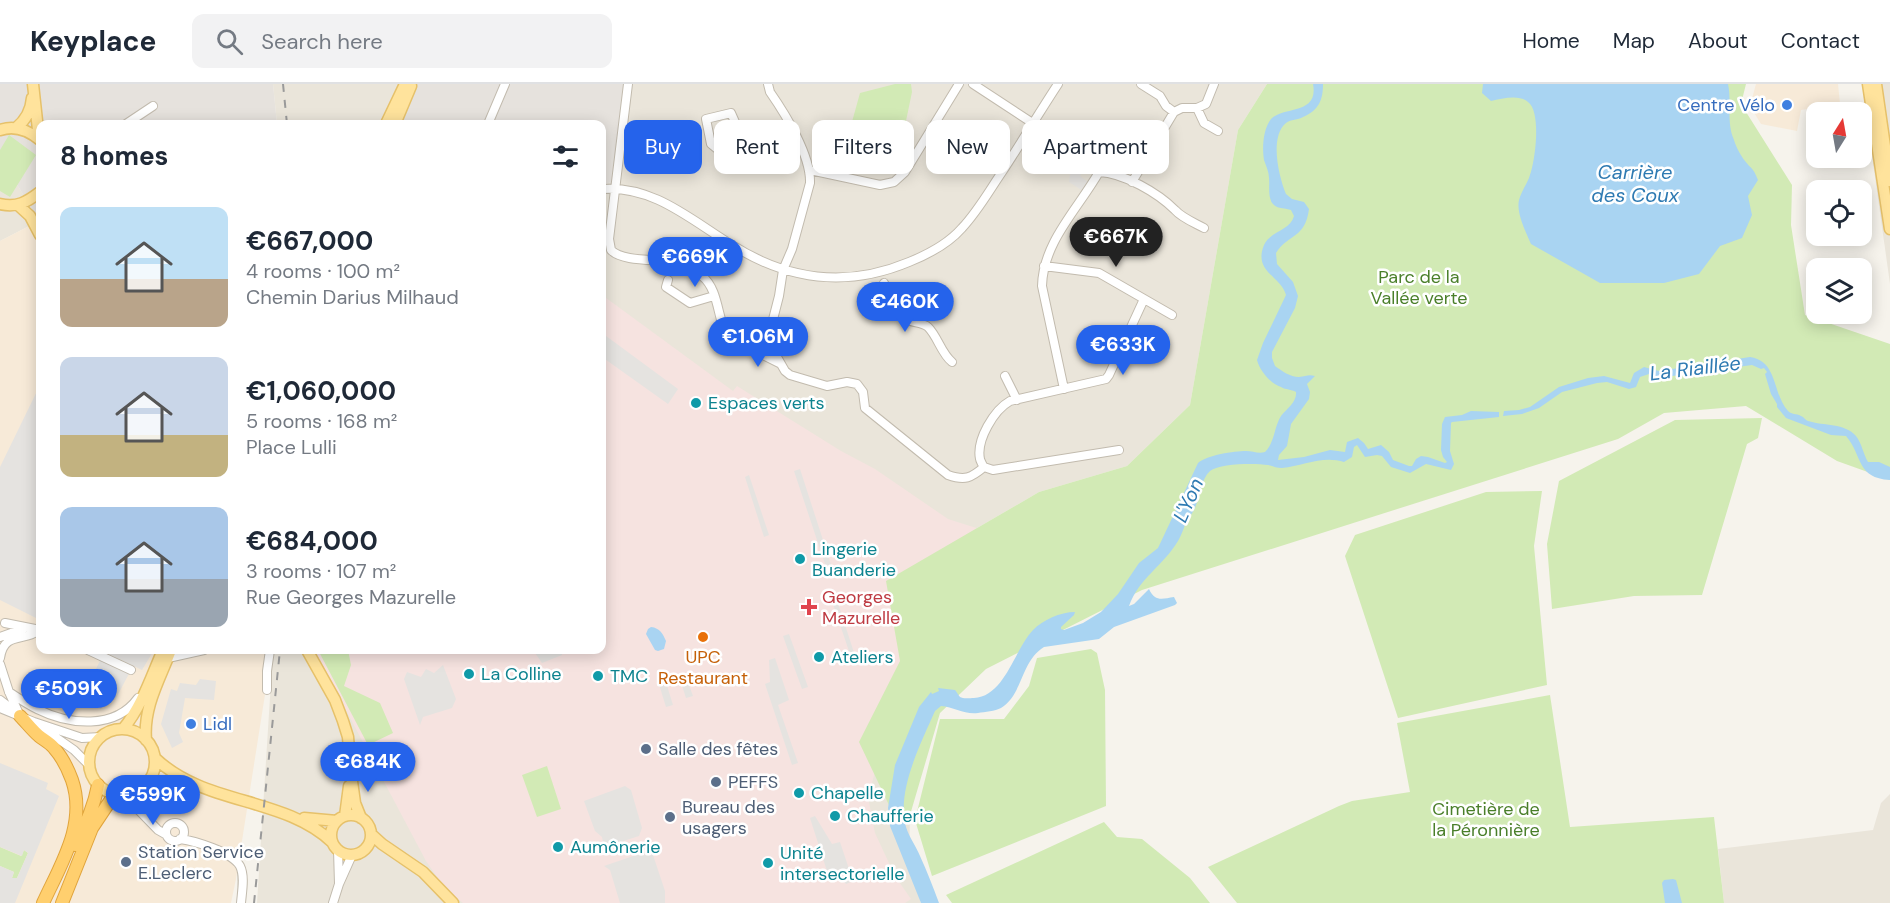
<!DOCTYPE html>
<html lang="en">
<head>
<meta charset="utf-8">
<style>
  body { margin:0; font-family:"DM Sans",sans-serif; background:#f2f2f3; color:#1f2937; height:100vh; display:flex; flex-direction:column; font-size:22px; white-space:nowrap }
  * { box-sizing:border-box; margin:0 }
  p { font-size:20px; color:#747a83 }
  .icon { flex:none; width:33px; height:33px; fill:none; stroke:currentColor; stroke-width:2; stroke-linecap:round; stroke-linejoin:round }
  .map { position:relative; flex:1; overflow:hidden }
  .drawer { position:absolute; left:36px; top:36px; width:570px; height:534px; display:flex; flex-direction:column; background:#fff; border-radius:12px; box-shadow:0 3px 15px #0003 }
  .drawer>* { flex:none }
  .top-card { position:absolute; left:624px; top:36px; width:570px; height:54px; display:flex; gap:12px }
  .needle { width:39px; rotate:11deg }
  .controls { position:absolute; left:1806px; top:18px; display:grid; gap:12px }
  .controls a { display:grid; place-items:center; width:66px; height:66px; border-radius:12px; background:#fff; box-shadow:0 3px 15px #0003; font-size:30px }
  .price { position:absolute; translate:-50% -51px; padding:0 14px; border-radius:21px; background:#2563eb; color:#fff; font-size:20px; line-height:39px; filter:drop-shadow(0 2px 3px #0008) }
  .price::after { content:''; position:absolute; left:50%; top:36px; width:18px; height:14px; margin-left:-9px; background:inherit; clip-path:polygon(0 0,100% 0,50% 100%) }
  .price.on { background:#222; color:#fff }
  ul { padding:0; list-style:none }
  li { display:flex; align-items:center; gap:18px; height:150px; padding:0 24px }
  li span { display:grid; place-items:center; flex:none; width:168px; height:120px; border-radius:12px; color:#555 }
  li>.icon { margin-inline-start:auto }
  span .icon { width:72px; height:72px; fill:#fffc; stroke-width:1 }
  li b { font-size:26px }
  h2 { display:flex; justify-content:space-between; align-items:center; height:72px; padding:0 24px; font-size:26px }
  .tag { padding:0 21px; border-radius:12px; background:#fff; box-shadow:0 3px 15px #0003; font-size:21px; line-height:54px }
  .tag.on { background:#2563eb; color:#fff }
  header { display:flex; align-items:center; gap:36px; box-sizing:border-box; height:84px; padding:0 30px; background:#fff; border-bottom:2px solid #e0e1e3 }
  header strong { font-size:28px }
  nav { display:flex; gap:33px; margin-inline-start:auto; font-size:21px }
  .search { width:420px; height:54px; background:#f2f2f3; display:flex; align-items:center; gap:15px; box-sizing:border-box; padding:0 21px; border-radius:12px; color:#747a83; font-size:22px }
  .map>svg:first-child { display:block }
</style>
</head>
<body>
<header>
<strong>Keyplace</strong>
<div class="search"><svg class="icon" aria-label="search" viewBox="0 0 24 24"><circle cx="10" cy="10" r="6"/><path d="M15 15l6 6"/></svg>Search here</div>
<nav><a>Home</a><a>Map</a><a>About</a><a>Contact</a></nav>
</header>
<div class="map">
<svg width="1890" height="819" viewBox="0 0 1890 819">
  <rect width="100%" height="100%" fill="#f6f3ec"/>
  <path fill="#eae5da" d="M273 0H403L385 40H277Z
    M631 0H1267L1238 46 1190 321 1127 382 1039 408 886 497 897 737 910 731 909 779 921 819H257L273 566H602V101L617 96Z
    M1862 0H1890V200Z
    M0 75 9 87 39 137 0 157Z
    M1890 710V819H1724L1718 765 1873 746 1881 719Z"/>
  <path fill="#f7ead8" d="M1756 0H1838L1840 20 1801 26 1797 47 1761 40 1750 22Z
    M39 137 40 566H272L236 795 231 819H0V157Z"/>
  <path fill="#e6e2dd" d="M0 0H273L277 40H40V139L9 87 0 75Z
    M403 0H631L618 96 602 101V40H386Z"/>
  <path fill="#f6e3e0" d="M602 211 733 307 737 302 841 367 875 385 948 435 989 448 886 649 868 713 875 749 895 792 911 815 905 819H463L452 810 442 800 426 777 320 577 315 566H602Z"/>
  <path fill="#d2eab5" d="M895 0H911L912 8 906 37 852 52 850 45 860 9Z
    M1267 0H1746L1741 20 1792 101 1791 141 1805 231 1890 260V396L1837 377 1746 322 1664 329 1618 355 1142 506 986 585 940 629 910 731 897 738 859 658 900 577 886 497 1039 408 1127 382 1190 321 1238 46Z
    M9 51 36 71 10 113 0 107V66Z
    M1762 334 1758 354 1747 360 1702 511 1634 512 1552 525 1547 460 1559 397 1675 336Z
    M1542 407 1534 462 1547 601 1398 634 1345 472 1355 451 1486 408Z
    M1091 565 1097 569 1105 606 1106 722 932 792 915 736 940 635H1004L1029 602 1037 574Z
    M318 566H348L351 581 344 602 380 619 393 649 368 661Z
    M1550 611 1570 743 1714 733 1724 819H1237L1208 783 1339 722 1352 717 1410 708 1397 639Z
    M547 682 561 725 537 733 522 691Z
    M1104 738 1117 753 1142 755 1190 794 1210 819H952L946 811Z
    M0 763 21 772 24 766 28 769 17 794H12L14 788 0 782Z"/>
  <path fill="#e5e3e0" d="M1082 71 1088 77 1080 92 1088 98 1083 107 1069 98 1070 91Z
    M602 249 678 305 668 320 602 273Z
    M40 301V536L0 516V383Z
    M800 385 834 490 829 492 794 387Z
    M749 391 769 451 764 453 745 393Z
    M836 513 858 581 854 582 831 514Z
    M789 550 808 603 802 605 783 552Z
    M100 566H154L142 586Z
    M533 566H561L562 571 542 579Z
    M102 573 131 586 115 616 107 615 101 625 80 616Z
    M775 574 789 616 778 621 798 679 792 681 765 600 770 598 769 576Z
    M443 581 456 615 452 624 423 633 420 641 404 595 407 588 421 593 426 585 434 589Z
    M738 587 740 592 706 603 704 598Z
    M685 590 693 612 686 614 679 592Z
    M664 592 673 621 666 623 657 594Z
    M200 595 216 597 214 616 185 614 179 649 183 658 172 664 161 640 171 605 177 607 180 599 196 601Z
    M0 679 48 699 46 705 59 712 15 819H0V782L14 788 12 794H17L28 769 24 766 22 772 0 763Z
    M625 702 631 706 642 744 639 752 602 764 603 758 602 753 595 747 584 717Z
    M815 732 832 760 840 758 853 797 846 800 833 785 827 787 810 734Z
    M648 767 653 771 665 807V819H620L610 786 604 782Z"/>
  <path fill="#a9d4f2" d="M1313 0H1323C1323 16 1319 26 1303 33 1298 36 1291 35 1286 39 1269 53 1279 93 1286 110L1292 115 1304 118 1309 125C1305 155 1289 149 1276 169L1277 180 1293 198 1298 212 1295 224 1272 268V274L1275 282C1282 287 1290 293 1299 293 1306 292 1309 290 1315 292L1307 300 1310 308 1309 315 1291 340 1287 362 1279 371 1278 376 1304 373 1330 366 1345 368 1347 358 1358 354 1364 359 1368 365 1381 361 1389 368 1393 376 1409 382H1412L1416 375 1421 372 1428 373 1445 379 1447 378 1443 373 1441 366 1442 340 1445 333 1462 331 1471 327 1499 328V333L1452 338 1451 339 1450 367 1454 380 1451 386 1426 380 1410 389 1391 383 1382 372 1377 371 1365 373 1357 361 1354 363 1352 373 1344 378C1323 371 1303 382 1282 384 1276 384 1273 382 1268 381 1256 379 1220 379 1210 387 1201 395 1201 410 1196 421 1194 428 1188 434 1185 441 1183 446 1181 452 1178 457 1163 482 1139 494 1129 522L1134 520 1149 505C1155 518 1162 515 1174 513L1177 519 1175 521 1114 543 1099 555 1044 563C1020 578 1023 611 1001 624 995 627 985 628 978 629 965 631 954 623 941 622L935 627C921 659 896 707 906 743 909 753 916 762 920 772 927 787 933 803 939 819H921L890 742 888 724 895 681 919 623 931 608 932 610 939 607 938 604 955 606C957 608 958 611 960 613 963 615 970 614 974 614 1005 612 1014 566 1033 546 1043 536 1060 528 1075 528L1074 531 1061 543V545L1064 546 1083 539 1101 528 1118 510 1139 479 1158 464 1198 379C1207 371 1234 367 1246 367 1253 367 1258 370 1265 368 1275 358 1274 343 1281 332 1287 324 1297 318 1296 308 1291 305 1286 306 1281 303 1270 299 1260 287 1257 276L1263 259 1286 211C1281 192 1253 188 1264 161 1270 147 1290 147 1294 132L1291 126C1286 124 1278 125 1274 121 1267 115 1270 102 1269 94 1269 88 1266 82 1264 76 1262 64 1263 45 1271 35 1283 22 1319 31 1313 0Z
    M1483 0H1728C1732 18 1726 38 1734 56 1736 63 1741 72 1745 77 1752 86 1753 83 1758 96L1748 112 1752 131 1742 154 1720 162 1699 190 1664 199H1600L1531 160C1526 148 1516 129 1519 116 1521 108 1526 101 1529 94 1535 80 1542 28 1528 18 1518 10 1502 15 1491 17L1482 9Z
    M1750 273C1778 277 1772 309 1788 327 1792 331 1796 329 1801 332 1804 333 1805 336 1808 337 1824 342 1845 339 1856 352 1862 360 1863 369 1868 378H1879L1890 383V396C1856 394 1863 372 1846 352L1831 351 1786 334 1777 323V320L1771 310 1765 290 1767 288 1764 284 1761 285 1752 281 1658 294H1653L1649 290 1640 293 1636 303 1629 305 1607 298 1597 299 1562 308 1539 324 1522 330 1503 332 1504 327 1519 326 1530 323 1559 303 1588 294 1604 292 1630 299 1634 289 1644 283 1659 287Z
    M651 543C660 544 663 550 666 557L664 565 658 567 655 566 646 550 648 545Z
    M1673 795 1676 796 1682 819H1665L1662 799 1664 796Z"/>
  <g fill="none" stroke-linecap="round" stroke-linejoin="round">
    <defs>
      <path id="minor" d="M628 0 609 155 611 166C622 178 657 175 673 178 683 180 694 186 702 192 729 213 709 276 761 261L769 251
        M768 0 770 8C786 31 811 72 810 99L792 165 783 186 779 212 769 251V259L785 287 790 291 827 302 847 298 857 300 863 308 865 324 948 391C965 397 971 394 984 383
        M973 0 1086 74 1099 88
        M1141 0 1160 12 1166 22 1174 28 1182 24H1197L1204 39 1218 47
        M1197 24 1206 20 1214 0
        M126 40 153 22
        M488 40 505 0
        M748 56 739 47 731 29 706 35 711 60 722 69 742 64 748 56 790 42
        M810 86 880 101 894 98 905 88 959 0
        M1099 88C1124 89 1158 109 1175 126 1182 134 1195 139 1204 144
        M1132 98 1174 28
        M602 105C653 101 691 136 732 161 789 197 847 204 909 178 929 170 948 160 962 144 978 127 989 107 1002 88 1021 59 1039 29 1058 0
        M1044 182 1099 189 1172 231
        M668 196 666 203 690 219 714 212
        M884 199C889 209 895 230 906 235 912 239 922 238 928 243 938 253 941 269 952 278
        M747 263 781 280
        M1005 292 1017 316
        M1064 305 1042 202C1043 158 1078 125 1099 88
        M984 383C983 382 980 376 980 375 976 356 994 326 1010 317L1106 295 1109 291 1144 215
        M984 383 993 386 1119 366
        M5 539 40 546
        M0 553 25 544
        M88 566 131 586
        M0 574C4 546 26 559 40 545
        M168 574 204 566
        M0 580 9 608 20 632
        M267 606V587L270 566
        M9 608C18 614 27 620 37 625 69 641 115 646 138 614
        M0 616 13 626
        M0 624 34 638 82 654 101 653
        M41 643 74 666 89 681
        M142 705 143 729
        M124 711 158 746 165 750
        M166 748a9 9 0 1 1 18 0a9 9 0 1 1-18 0Z
        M180 755C195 757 232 768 240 782 245 792 242 807 241 819
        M338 766 339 800 352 771
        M333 819 339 800"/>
      <path id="major" d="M33 0 39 55
        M1868 0 1890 145
        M1876 0 1890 97
        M386 40 405 0
        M395 40 411 2
        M16 44C26 36 31 27 32 14
        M0 46C15 41 28 46 40 56
        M0 120C17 124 27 118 40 108
        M18 121 30 132 40 151
        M307 566 335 616 343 637 348 653 351 690 355 719 361 734
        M123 645C142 622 151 593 163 566
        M89 678a33 33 0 1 1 66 0a33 33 0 1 1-66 0Z
        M146 656C143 623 160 595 171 566
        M155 674C205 722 283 712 332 758
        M148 699 163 698 191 701
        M331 751a20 20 0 1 1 40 0a20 20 0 1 1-40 0Z
        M345 732 349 702
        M304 734 337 737
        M371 750 382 760 423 788 453 819"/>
      <path id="highway" d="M20 632C26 638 32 646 39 652 44 656 50 659 54 664 62 673 68 685 72 696 87 740 61 780 43 819
        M75 761C86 741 94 723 98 701
        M62 819 92 744 114 711"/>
    </defs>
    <use href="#minor" stroke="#c2bbae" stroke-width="10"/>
    <use href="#major" stroke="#e6c16a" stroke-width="13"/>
    <use href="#highway" stroke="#e0a43c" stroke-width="14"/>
    <use href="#minor" stroke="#fff" stroke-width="8"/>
    <use href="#major" stroke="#ffe39c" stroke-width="10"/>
    <use href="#highway" stroke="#ffcf6e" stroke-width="12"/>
    <path stroke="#9a9a9a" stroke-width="2" stroke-dasharray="8 8" stroke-linecap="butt" d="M283 0 287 40
      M254 819 280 566"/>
  </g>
  <g fill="#3f7fe0" stroke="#fff" stroke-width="2">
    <circle cx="1787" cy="21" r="6"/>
    <circle cx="191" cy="640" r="6"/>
  </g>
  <g fill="#0f9aa8" stroke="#fff" stroke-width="2">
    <circle cx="696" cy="319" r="6"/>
    <circle cx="800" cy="475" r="6"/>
    <circle cx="819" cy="573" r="6"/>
    <circle cx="469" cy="590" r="6"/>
    <circle cx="598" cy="592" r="6"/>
    <circle cx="799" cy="709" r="6"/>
    <circle cx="835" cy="732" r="6"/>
    <circle cx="558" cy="763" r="6"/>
    <circle cx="768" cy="779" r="6"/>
  </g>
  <path fill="#e0444e" stroke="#fff" stroke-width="2" d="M806 514h6v6h6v6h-6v6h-6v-6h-6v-6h6z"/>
  <circle fill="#e8710a" stroke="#fff" stroke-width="2" cx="703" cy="553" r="6"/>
  <g fill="#5c6f8a" stroke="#fff" stroke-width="2">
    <circle cx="646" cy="665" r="6"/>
    <circle cx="716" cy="698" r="6"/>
    <circle cx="670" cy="733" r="6"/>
    <circle cx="126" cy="778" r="6"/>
  </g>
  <g text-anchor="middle" stroke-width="5" stroke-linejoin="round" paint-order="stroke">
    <g font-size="18" fill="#366cbe" stroke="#fff" text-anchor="end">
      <text x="1775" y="27">Centre Vélo</text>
      <text x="203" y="646" text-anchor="start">Lidl</text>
    </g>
    <g font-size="18" fill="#4a7f2a" stroke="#fff">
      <text x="1419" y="199">Parc de la<tspan x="1419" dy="21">Vallée verte</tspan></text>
      <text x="1486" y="731">Cimetière de<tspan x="1486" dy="21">la Péronnière</tspan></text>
    </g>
    <g font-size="18" fill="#0d838f" stroke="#fff" text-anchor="start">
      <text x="708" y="325">Espaces verts</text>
      <text x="812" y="471">Lingerie<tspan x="812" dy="21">Buanderie</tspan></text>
      <text x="831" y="579">Ateliers</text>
      <text x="481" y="596">La Colline</text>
      <text x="610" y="598">TMC</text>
      <text x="811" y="715">Chapelle</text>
      <text x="847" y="738">Chaufferie</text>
      <text x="570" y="769">Aumônerie</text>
      <text x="780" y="775">Unité<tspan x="780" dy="21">intersectorielle</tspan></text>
    </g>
    <g font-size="18" fill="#be3a42" stroke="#fff" text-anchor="start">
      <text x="822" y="519">Georges<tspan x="822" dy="21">Mazurelle</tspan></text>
    </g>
    <g font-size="18" fill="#c56008" stroke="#fff">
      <text x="703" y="579">UPC<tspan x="703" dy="21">Restaurant</tspan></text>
    </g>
    <g font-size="18" fill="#4e5e75" stroke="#fff" text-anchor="start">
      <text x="658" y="671">Salle des fêtes</text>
      <text x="728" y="704">PEFFS</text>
      <text x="682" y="729">Bureau des<tspan x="682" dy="21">usagers</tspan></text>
      <text x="138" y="774">Station Service<tspan x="138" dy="21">E.Leclerc</tspan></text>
    </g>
    <g font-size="20" font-style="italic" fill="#2e7ab2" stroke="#fff">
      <text x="1635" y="95">Carrière<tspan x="1635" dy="23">des Coux</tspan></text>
      <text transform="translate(1695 284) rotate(-7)" y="7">La Riaillée</text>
      <text transform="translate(1188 416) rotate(-66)" y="7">L'Yon</text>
    </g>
  </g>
</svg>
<div class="controls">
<a><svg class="needle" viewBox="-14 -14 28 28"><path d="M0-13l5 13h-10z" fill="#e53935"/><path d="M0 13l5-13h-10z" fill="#747a83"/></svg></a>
<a><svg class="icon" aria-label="locate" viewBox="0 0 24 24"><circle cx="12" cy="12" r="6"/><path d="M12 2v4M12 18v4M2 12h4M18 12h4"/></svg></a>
<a><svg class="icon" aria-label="layers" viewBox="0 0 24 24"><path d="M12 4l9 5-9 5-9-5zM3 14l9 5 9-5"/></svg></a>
</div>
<b class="price on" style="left:1116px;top:184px">€667K</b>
<b class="price" style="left:695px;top:204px">€669K</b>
<b class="price" style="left:905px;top:249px">€460K</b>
<b class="price" style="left:758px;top:284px">€1.06M</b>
<b class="price" style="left:1123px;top:292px">€633K</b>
<b class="price" style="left:69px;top:636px">€509K</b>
<b class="price" style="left:368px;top:709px">€684K</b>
<b class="price" style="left:153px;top:742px">€599K</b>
<div class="top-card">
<a class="tag on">Buy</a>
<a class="tag">Rent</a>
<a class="tag">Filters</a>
<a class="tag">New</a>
<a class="tag">Apartment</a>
</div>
<section class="drawer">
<h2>8 homes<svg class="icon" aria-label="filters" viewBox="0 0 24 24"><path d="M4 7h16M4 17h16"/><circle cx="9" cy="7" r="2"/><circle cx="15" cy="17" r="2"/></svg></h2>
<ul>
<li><span style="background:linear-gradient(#bfe0f5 60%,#b9a48a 0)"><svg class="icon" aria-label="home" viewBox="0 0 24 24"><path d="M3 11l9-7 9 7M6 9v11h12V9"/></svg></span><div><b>€667,000</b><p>4 rooms · 100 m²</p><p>Chemin Darius Milhaud</p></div></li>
<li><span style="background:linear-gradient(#c9d6e8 65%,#c2b280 0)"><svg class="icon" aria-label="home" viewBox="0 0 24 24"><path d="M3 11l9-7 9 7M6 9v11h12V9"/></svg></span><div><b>€1,060,000</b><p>5 rooms · 168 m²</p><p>Place Lulli</p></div></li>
<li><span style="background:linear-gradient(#a9c7e8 60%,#9aa5b1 0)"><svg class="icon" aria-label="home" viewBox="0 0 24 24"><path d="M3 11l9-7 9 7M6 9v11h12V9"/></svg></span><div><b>€684,000</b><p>3 rooms · 107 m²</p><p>Rue Georges Mazurelle</p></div></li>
</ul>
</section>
</div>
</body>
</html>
